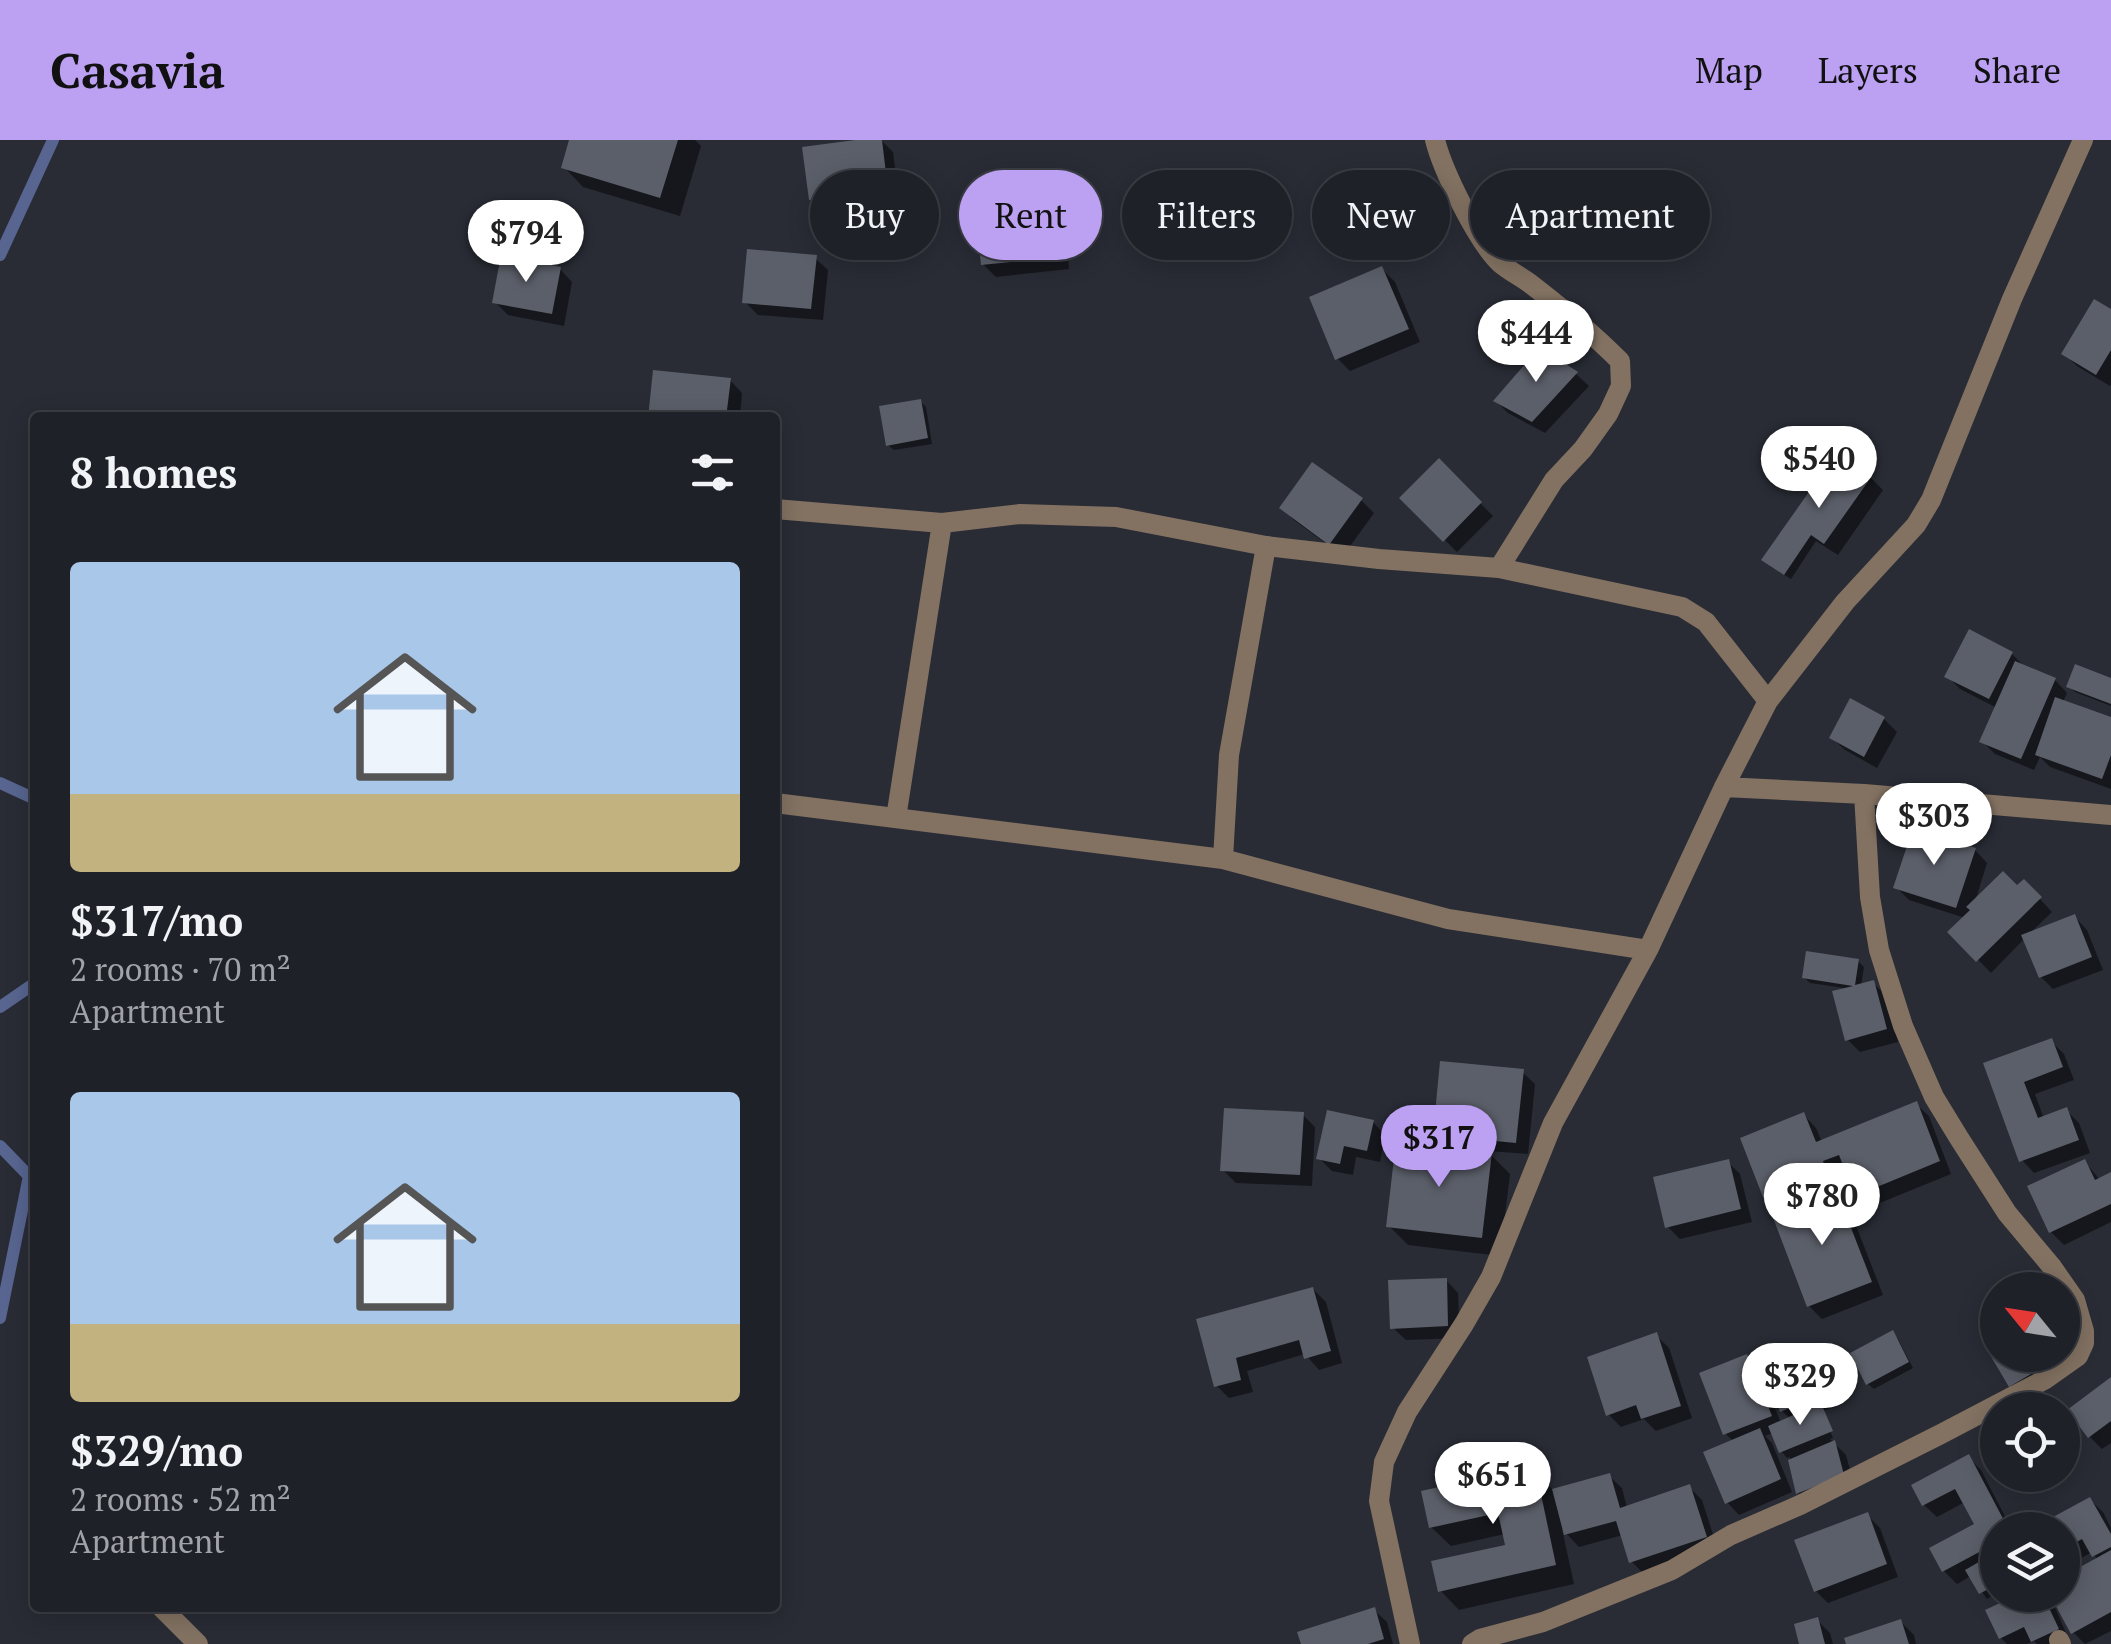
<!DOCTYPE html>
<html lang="en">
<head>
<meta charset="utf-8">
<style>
  body { margin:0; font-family:"PT Serif",serif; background:#272930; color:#f1f3f6; height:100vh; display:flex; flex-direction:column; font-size:38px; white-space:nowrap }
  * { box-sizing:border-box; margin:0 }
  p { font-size:32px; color:#a1a3a8 }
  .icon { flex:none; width:55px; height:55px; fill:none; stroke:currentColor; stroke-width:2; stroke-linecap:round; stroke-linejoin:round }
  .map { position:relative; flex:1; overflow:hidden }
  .sheet { position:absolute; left:30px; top:272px; width:750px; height:1200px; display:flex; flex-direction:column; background:#1f2128; border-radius:10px; box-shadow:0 5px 25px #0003,0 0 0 2px #3c3e45 }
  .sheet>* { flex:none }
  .hud { position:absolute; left:810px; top:30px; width:950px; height:90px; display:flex; gap:20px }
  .needle { width:65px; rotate:300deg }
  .buttons { position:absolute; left:1980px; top:1132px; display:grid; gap:20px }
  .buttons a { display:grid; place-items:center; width:100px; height:100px; border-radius:50%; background:#1f2128; box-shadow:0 5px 25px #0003,0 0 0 2px #3c3e45; font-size:50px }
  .price { position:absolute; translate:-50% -85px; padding:0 22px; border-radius:35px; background:#fff; color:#222; font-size:32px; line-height:65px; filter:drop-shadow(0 2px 5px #0008) }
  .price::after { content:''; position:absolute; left:50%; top:60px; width:30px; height:22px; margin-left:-15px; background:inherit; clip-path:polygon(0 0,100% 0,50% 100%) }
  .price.on { background:#bca0f2; color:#111 }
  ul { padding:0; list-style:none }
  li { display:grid; align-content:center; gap:20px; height:530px; padding:0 40px }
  li span { display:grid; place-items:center; height:310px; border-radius:10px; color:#555 }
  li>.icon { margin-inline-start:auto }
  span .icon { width:180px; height:180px; fill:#fffc; stroke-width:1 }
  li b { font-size:42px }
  h2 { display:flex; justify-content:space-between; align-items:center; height:120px; padding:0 40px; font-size:42px }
  .tag { padding:0 35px; border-radius:45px; background:#1f2128; box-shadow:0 5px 25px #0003,0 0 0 2px #3c3e45; font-size:35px; line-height:90px }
  .tag.on { background:#bca0f2; color:#111 }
  header { display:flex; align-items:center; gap:60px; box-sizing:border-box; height:140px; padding:0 50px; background:#bca0f2; color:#111 }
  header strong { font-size:48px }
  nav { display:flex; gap:55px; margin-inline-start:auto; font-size:35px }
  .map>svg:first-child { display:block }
</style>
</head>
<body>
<header>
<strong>Casavia</strong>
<nav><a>Map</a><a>Layers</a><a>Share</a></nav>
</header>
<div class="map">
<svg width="2111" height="1504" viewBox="0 0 2111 1504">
  <rect width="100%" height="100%" fill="#292c35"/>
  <path fill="#0007" d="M572 0H695L701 6 680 76 583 47 564 27Z
    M874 0H881L893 12 899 62 824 72 811 59Z
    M1051 51 1064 63 1069 129 996 137 983 124Z
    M1202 60 1215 73 1216 119 1158 120 1145 108Z
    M815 118 828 130 823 180 758 175 745 162Z
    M560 129 572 142 564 186 508 175 495 162Z
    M1382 129 1395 142 1420 202 1350 231 1337 218Z
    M2111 172V244L2110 246 2077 226 2064 213Z
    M1540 210 1576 234 1589 246 1545 293 1508 273 1496 261Z
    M730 240 742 253 740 278H651Z
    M920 261 926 267 932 304 894 310 888 305Z
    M1439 322 1493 376 1457 412 1403 358Z
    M1871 338 1883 350 1838 415 1816 401 1791 439 1770 426Z
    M1361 360 1374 373 1343 416 1295 381 1282 368Z
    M1970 492 2012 514 2026 528 2055 540 2067 553 2063 562 2111 579V649L2050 627 2040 617 2034 630 1995 614 1982 601 1997 568 1960 549 1947 536Z
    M2111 540V566L2075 552 2069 547Z
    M1884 579 1897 592 1877 628 1845 610 1832 598Z
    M1975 710 1987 723 1975 762 2017 748 2024 742 2052 772 2028 795 2075 777 2087 790 2103 830 2053 849 2041 837 2025 798 1991 833 1951 792 1965 778 1909 760 1896 747Z
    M1858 821 1864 827 1861 846 1873 843 1886 855 1898 902 1860 912 1848 900 1851 849 1810 843 1804 837Z
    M2051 901 2064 914 2074 940 2035 954 2044 979 2066 970 2079 983 2090 1013 2034 1033 2022 1020 1986 925Z
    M1522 932 1535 944 1528 1014 1487 1011 1510 1034 1500 1116 1408 1105 1389 1086 1451 1009 1436 994Z
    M1916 964 1929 976 1951 1034 1870 1067 1857 1054 1847 1029 1834 1034 1843 1057 1841 1058 1848 1065 1883 1155 1822 1179 1809 1166 1777 1075 1770 1069 1804 975 1816 988 1822 1002Z
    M1303 975 1315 987 1312 1046 1236 1043 1223 1030Z
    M1373 982 1385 995 1380 1022 1356 1017 1353 1035 1332 1031 1319 1018Z
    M1728 1022 1740 1034 1752 1082 1680 1099 1667 1086Z
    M2085 1022 2100 1040 2111 1035V1082L2064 1105 2051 1092Z
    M1446 1140 1458 1153 1460 1198 1406 1200 1393 1188Z
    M1313 1149 1326 1162 1342 1223 1319 1230 1305 1214 1247 1231 1253 1252 1229 1258 1217 1246 1199 1181Z
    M1892 1193 1898 1199 1913 1228 1874 1249 1868 1244Z
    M1656 1195 1669 1208 1692 1278 1656 1291 1644 1279 1621 1287 1608 1274Z
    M2062 1206 2075 1228 2023 1258 2011 1246 1998 1215H2062Z
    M1810 1213 1822 1226 1838 1266 1822 1271 1833 1298 1830 1299 1846 1315 1855 1348 1811 1366 1798 1353 1790 1317 1787 1318 1782 1312 1773 1293 1765 1296 1772 1303 1792 1352 1739 1375 1727 1362 1734 1302 1726 1294 1702 1234 1746 1217 1759 1229 1781 1283 1791 1279 1782 1271Z
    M2111 1241V1303L2102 1309 2089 1296Z
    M1968 1317 1981 1330 2012 1390H1998V1452L1987 1459 1971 1436 1957 1444 1944 1431 1933 1409 1977 1385 1965 1362 1937 1377 1924 1365Z
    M1534 1329 1554 1351 1609 1336 1622 1348 1627 1368 1689 1347 1702 1360 1718 1410 1644 1434 1632 1422 1623 1395 1579 1407 1562 1389 1574 1444 1459 1470 1440 1450 1508 1407 1505 1394 1451 1406 1431 1387Z
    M2090 1360 2103 1372 2111 1388V1491L2085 1504 2073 1492 2052 1455H2062L2098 1420 2092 1412 2062 1429V1390H2034Z
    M1867 1375 1880 1388 1898 1437 1828 1463 1816 1451Z
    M2023 1455H2045L2053 1463 2070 1502 2065 1504H2037L2034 1501 2027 1504H2007L2001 1498Z
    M1374 1470 1387 1482 1393 1504H1303Z
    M1817 1480 1830 1493 1833 1504H1801Z
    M1901 1482 1914 1495 1916 1504H1849Z"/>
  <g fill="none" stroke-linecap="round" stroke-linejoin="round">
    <path stroke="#576590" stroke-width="12" d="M0 115 53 0
      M0 643 35 659
      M0 867 35 843
      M0 1006 29 1036 0 1178"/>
  </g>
  <path fill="#5b5f69" d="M569 0H678L660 58 561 28Z
    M855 0H882L888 50 809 60 802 7Z
    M1052 48 1058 117 981 125 974 56Z
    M1203 58 1204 107 1143 109 1141 59Z
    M747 109 817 115 811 169 742 163Z
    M501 115 561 127 552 174 492 163Z
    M1382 126 1409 189 1335 220 1309 157Z
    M2094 159 2111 169V210L2096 235 2061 214Z
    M1540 207 1578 232 1532 282 1493 261Z
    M653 230 731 238 726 278H648Z
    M921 259 928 298 886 306 879 266Z
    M1837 312 1872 336 1824 404 1811 395 1784 435 1761 420Z
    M1439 318 1482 362 1443 402 1399 358Z
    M1312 322 1363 358 1329 405 1279 368Z
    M1969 489 2013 512 1989 559 1944 537Z
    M2015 521 2056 538 2021 619 1979 602Z
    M2075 524 2111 538V564L2066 547Z
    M2055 557 2111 577V615L2102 639 2035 615Z
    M1850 558 1885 577 1864 617 1829 598Z
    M1913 688 1976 708 1956 768 1893 748Z
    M2003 731 2017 745 2024 739 2042 757 1976 822 1947 792 1970 770 1966 767Z
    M2075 774 2092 817 2039 838 2021 795Z
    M1806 811 1859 819 1855 845 1874 840 1887 889 1845 901 1832 851 1853 846 1802 838Z
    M2052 898 2063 927 2024 942 2038 978 2067 967 2079 1000 2019 1022 1983 923Z
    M1440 921 1524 929 1516 1003 1433 995Z
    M1917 961 1940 1021 1855 1056 1839 1015 1823 1021 1832 1044 1768 1070 1740 998 1804 972 1816 1002Z
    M1224 968 1304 972 1300 1035 1220 1031Z
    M1327 970 1374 980 1367 1011 1344 1006 1340 1024 1316 1019Z
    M1396 1001 1492 1012 1482 1098 1386 1087Z
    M1729 1019 1741 1069 1665 1088 1653 1037Z
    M2085 1019 2095 1040 2111 1032V1064L2049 1093 2027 1046Z
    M1836 1049 1872 1142 1807 1167 1772 1075Z
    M1447 1138 1448 1186 1390 1189 1388 1140Z
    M1313 1147 1331 1211 1304 1219 1299 1200 1236 1218 1241 1240 1214 1247 1196 1179Z
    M1893 1190 1909 1222 1866 1245 1850 1213Z
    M1657 1192 1681 1266 1641 1279 1636 1265 1606 1276 1587 1217Z
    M1998 1201V1215H2063L2009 1247 1986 1208Z
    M1810 1210 1827 1253 1780 1272 1763 1229Z
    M1747 1214 1772 1276 1723 1295 1699 1233Z
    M2111 1237V1281L2088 1298 2067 1270Z
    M1821 1263 1833 1291 1779 1313 1768 1286Z
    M1760 1288 1781 1339 1725 1364 1703 1312Z
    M1835 1300 1844 1335 1796 1354 1788 1320Z
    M1969 1314 2009 1390H1998V1402L1942 1432 1929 1408 1974 1384 1955 1349 1922 1366 1911 1345Z
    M1535 1326 1556 1425 1438 1452 1431 1421 1505 1405 1498 1373 1429 1388 1421 1351Z
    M1610 1333 1620 1368 1690 1344 1707 1397 1629 1423 1616 1381 1564 1395 1552 1349Z
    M2090 1357 2111 1394V1407L2092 1417 2082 1399 2062 1410V1390H2029Z
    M1868 1372 1887 1424 1814 1452 1794 1400Z
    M2111 1410V1472L2071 1494 2050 1455H2062V1437Z
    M1998 1411V1444L1979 1454 1965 1430Z
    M2017 1455H2043L2059 1489 2031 1502 2024 1487 1999 1499 1985 1470Z
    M1375 1467 1384 1499 1368 1504H1301L1297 1492Z
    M1818 1477 1825 1504H1799L1794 1484Z
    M1901 1479 1909 1504H1846L1844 1498Z"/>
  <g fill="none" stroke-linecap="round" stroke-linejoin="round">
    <path stroke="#837262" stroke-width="20" d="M1435 0C1443 31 1477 101 1500 123 1509 131 1522 137 1532 145 1563 169 1592 193 1620 221L1621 246 1608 274 1583 309 1554 340 1499 428
      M775 369 942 383 1020 374 1116 377 1266 406 1379 419 1499 428 1682 467 1706 482 1768 561
      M1724 647 1864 654 2111 675
      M775 663 1223 719 1448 779 1648 810
      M896 678 942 383
      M1223 719 1229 615 1266 406
      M162 1468 198 1504
      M2059 1500 2061 1504
      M1410 1504 1379 1361 1384 1322 1407 1272 1464 1184 1491 1137 1553 983 1648 810 1724 647 1768 561 1845 462 1916 385 1931 360 2012 159 2083 0
      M1472 1504 1480 1499 1543 1482 1672 1430 1731 1395 1800 1365 1941 1294 2044 1240 2078 1216 2084 1203V1191L2075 1160 2052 1127 2007 1073 1959 998 1934 957 1903 886 1879 810 1870 757 1864 654"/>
  </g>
</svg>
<div class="buttons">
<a><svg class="needle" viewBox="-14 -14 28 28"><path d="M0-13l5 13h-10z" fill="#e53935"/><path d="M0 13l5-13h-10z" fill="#a1a3a8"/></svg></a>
<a><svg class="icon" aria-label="locate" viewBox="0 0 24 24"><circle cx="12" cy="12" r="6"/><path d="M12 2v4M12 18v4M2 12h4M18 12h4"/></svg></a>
<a><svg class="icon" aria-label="layers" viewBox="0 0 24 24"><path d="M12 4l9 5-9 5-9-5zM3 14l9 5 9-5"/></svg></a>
</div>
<b class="price" style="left:526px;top:145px">$794</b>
<b class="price" style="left:1536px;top:245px">$444</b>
<b class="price" style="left:1819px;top:371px">$540</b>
<b class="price" style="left:1934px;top:728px">$303</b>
<b class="price on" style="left:1439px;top:1050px">$317</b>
<b class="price" style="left:1822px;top:1108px">$780</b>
<b class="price" style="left:1800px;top:1288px">$329</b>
<b class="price" style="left:1493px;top:1387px">$651</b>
<div class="hud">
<a class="tag">Buy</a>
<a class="tag on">Rent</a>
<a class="tag">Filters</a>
<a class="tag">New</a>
<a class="tag">Apartment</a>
</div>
<section class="sheet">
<h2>8 homes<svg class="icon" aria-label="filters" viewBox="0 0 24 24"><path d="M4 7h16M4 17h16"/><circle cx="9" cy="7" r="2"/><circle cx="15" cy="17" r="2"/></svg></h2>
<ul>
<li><span style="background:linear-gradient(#a9c7e8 75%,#c2b280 0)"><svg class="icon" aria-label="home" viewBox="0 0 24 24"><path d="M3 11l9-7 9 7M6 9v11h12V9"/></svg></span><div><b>$317/mo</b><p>2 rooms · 70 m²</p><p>Apartment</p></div></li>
<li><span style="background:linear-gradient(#a9c7e8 75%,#c2b280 0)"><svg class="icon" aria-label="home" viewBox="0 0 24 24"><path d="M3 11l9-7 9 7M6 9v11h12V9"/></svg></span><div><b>$329/mo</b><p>2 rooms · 52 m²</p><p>Apartment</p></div></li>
</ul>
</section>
</div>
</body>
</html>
